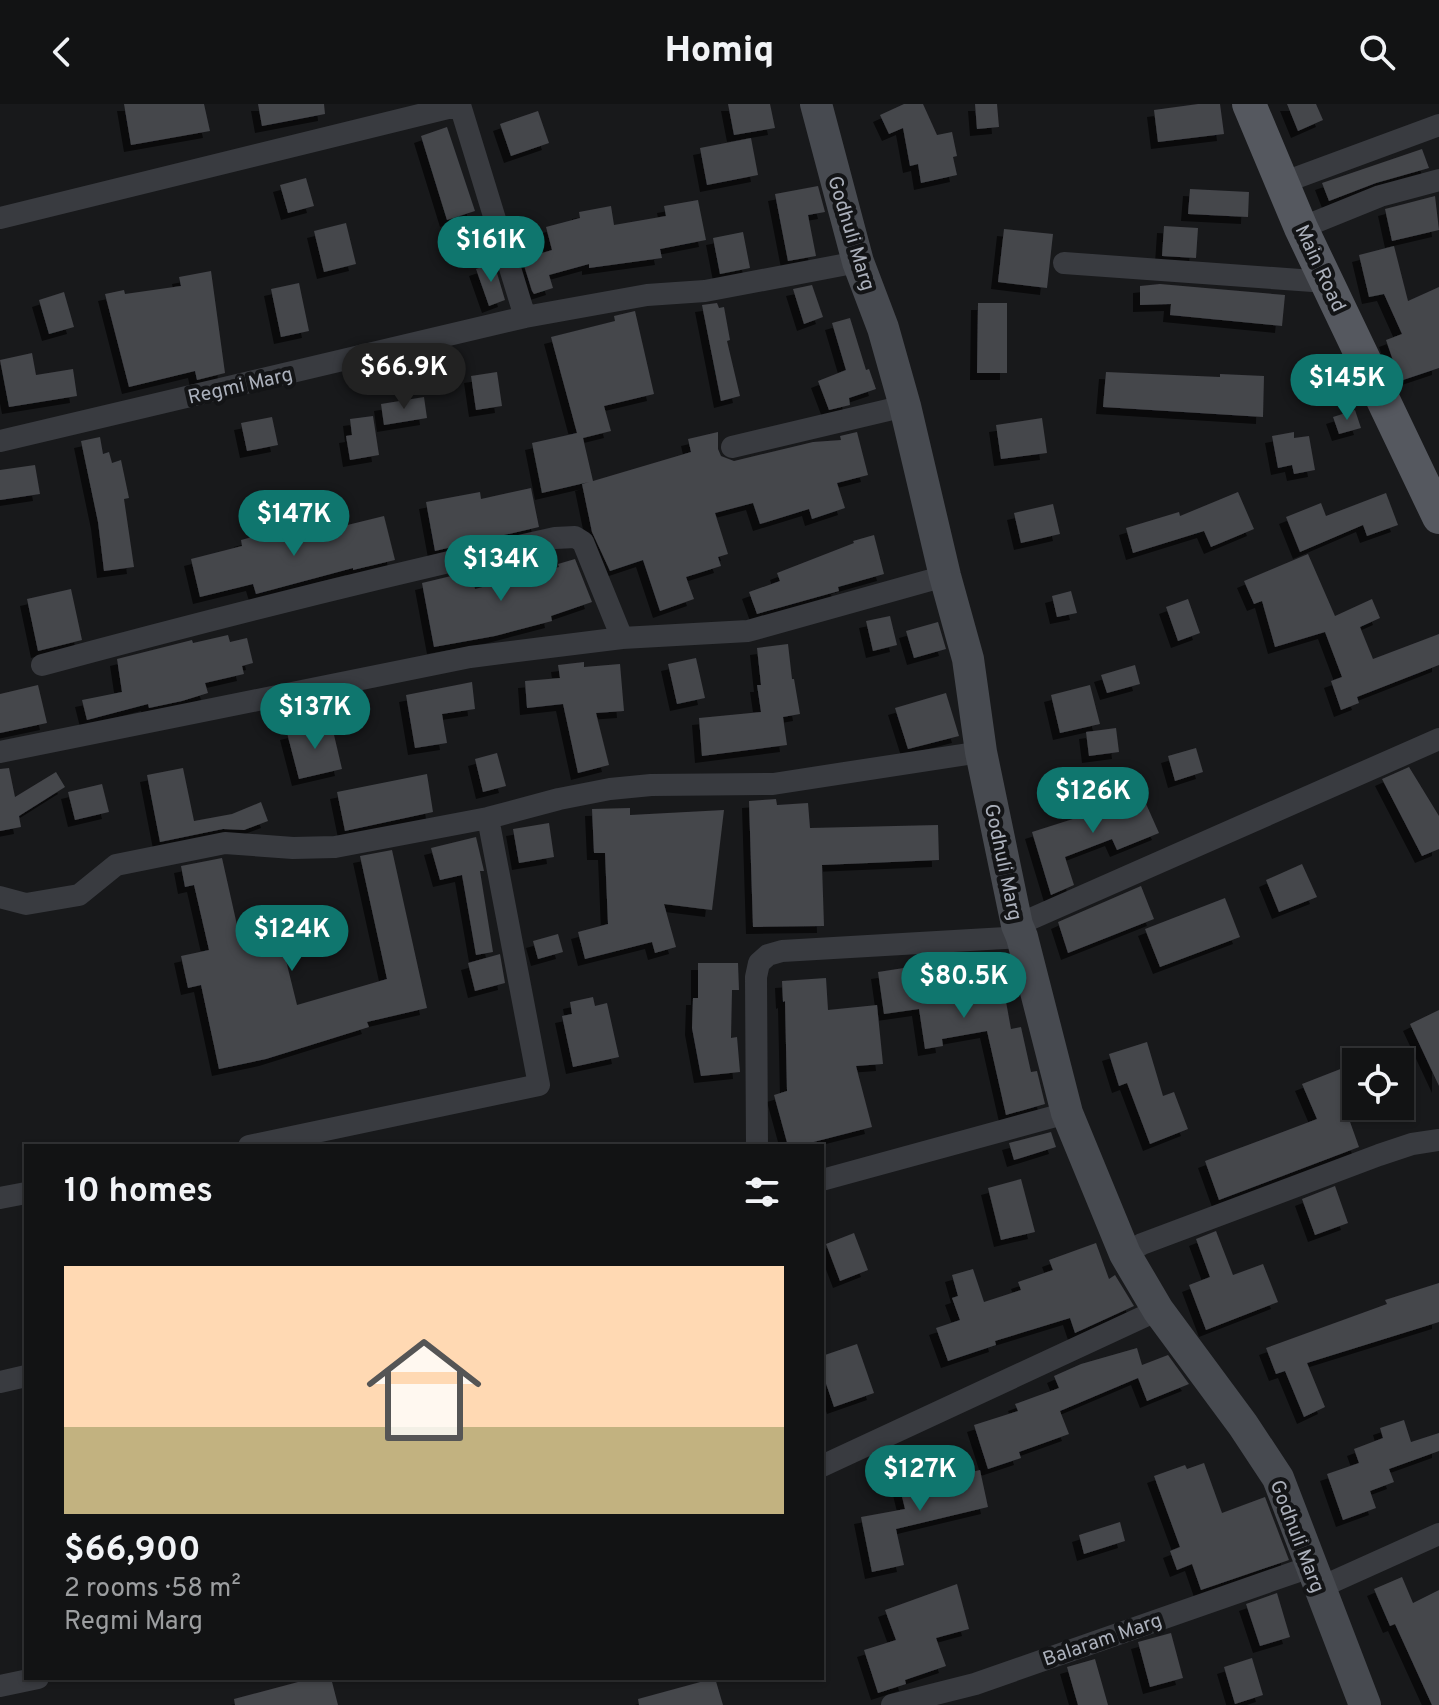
<!DOCTYPE html>
<html lang="en">
<head>
<meta charset="utf-8">
<style>
  body { margin:0; font-family:Overpass,sans-serif; background:#1f2022; color:#f1f3f6; height:100vh; display:flex; flex-direction:column; font-size:30px; white-space:nowrap }
  * { box-sizing:border-box; margin:0 }
  p { font-size:26px; color:#9c9ea0 }
  .icon { flex:none; width:44px; height:44px; fill:none; stroke:currentColor; stroke-width:2; stroke-linecap:round; stroke-linejoin:round }
  .map { position:relative; flex:1; overflow:hidden }
  .drawer { position:absolute; left:24px; top:1040px; width:800px; height:536px; display:flex; flex-direction:column; background:#121314; border-radius:0px; box-shadow:0 2px 6px #0004,0 0 0 2px #313234 }
  .drawer>* { flex:none }
  .controls { position:absolute; left:1342px; top:944px; display:grid; gap:16px }
  .controls a { display:grid; place-items:center; width:72px; height:72px; border-radius:0px; background:#121314; box-shadow:0 2px 6px #0004,0 0 0 2px #313234; font-size:40px }
  .price { position:absolute; translate:-50% -68px; padding:0 18px; border-radius:28px; background:#0f766e; color:#fff; font-size:26px; line-height:52px; filter:drop-shadow(0 2px 4px #0008) }
  .price::after { content:''; position:absolute; left:50%; top:48px; width:24px; height:18px; margin-left:-12px; background:inherit; clip-path:polygon(0 0,100% 0,50% 100%) }
  .price.current { background:#222; color:#fff }
  ul { padding:0; list-style:none }
  li { display:grid; align-content:center; gap:16px; height:424px; padding:0 40px }
  li+li { border-top:2px solid #313234 }
  li span { display:grid; place-items:center; height:248px; border-radius:0px; color:#555 }
  li>.icon { margin-inline-start:auto }
  span .icon { width:144px; height:144px; fill:#fffc; stroke-width:1 }
  li b { font-size:34px }
  h2 { display:flex; justify-content:space-between; align-items:center; height:96px; padding:0 40px; font-size:34px }
  header { display:flex; justify-content:space-between; align-items:center; height:104px; padding:0 40px; background:#121314; font-size:36px; font-weight:800 }
  .map>svg:first-child { display:block }
</style>
</head>
<body>
<header><svg class="icon" aria-label="back" viewBox="0 0 24 24"><path d="M15 5l-7 7 7 7"/></svg>Homiq<svg class="icon" aria-label="search" viewBox="0 0 24 24"><circle cx="10" cy="10" r="6"/><path d="M15 15l6 6"/></svg></header>
<div class="map">
<svg width="1439" height="1601" viewBox="0 0 1439 1601">
  <defs>
    <filter id="shadow"><feDropShadow dx="-7" dy="7" stdDeviation="0" flood-color="#0009"/></filter>
  </defs>
  <rect width="100%" height="100%" fill="#18191b"/>
  <path fill="#45464b" filter="url(#shadow)" d="M124 0H204L210 27 131 41Z
    M258 0H324L325 10 262 22Z
    M728 0H770L775 24 734 31Z
    M904 0H923L937 31 952 28 957 52 953 53 957 71 921 79 918 60 910 62 903 24 889 30 880 11Z
    M975 0H997L999 23 977 25Z
    M1198 0H1220L1224 30 1158 38 1154 6Z
    M1287 0H1316L1323 16 1298 27Z
    M538 7 549 39 511 52 500 20Z
    M447 23 475 107 447 116 421 32Z
    M751 34 758 71 707 81 700 44Z
    M1422 45 1429 64 1376 79 1329 97 1322 79Z
    M306 74 314 102 288 109 280 81Z
    M818 82 825 108 808 111 816 152 788 157 775 90Z
    M1190 85 1249 88 1248 113 1188 110Z
    M1435 92 1439 126 1392 137 1385 105Z
    M698 96 706 136 660 145 662 154 589 164V160L549 171 553 184 534 190 532 187 522 155 552 146 546 123 580 114 579 108 611 102 614 121 666 112 664 102Z
    M346 119 356 160 324 168 314 127Z
    M1164 122 1198 124 1196 154 1162 152Z
    M1004 125 1053 130 1047 184 998 178Z
    M743 128 750 164 720 170 713 134Z
    M1394 142 1408 197 1439 183V264L1400 277 1386 236 1402 230 1384 190 1369 193 1359 151Z
    M494 159 505 196 489 202 476 165Z
    M211 167 225 269 197 276 195 267 129 283 105 190 124 186 125 190 181 182 179 173Z
    M299 179 309 227 281 233 271 185Z
    M1160 180 1285 191 1282 222 1170 211 1171 200 1140 201V182Z
    M812 181 823 213 804 220 793 185Z
    M64 188 74 223 49 230 39 196Z
    M717 199 719 204 724 203 730 236 727 237 740 292 721 297 702 201Z
    M978 199H1007V269H977Z
    M635 207 654 290 604 302 611 327 583 334 593 377 691 348 688 335 718 328V345L721 352 734 357 813 338 841 336 840 332 857 328 868 371 837 379 845 404 812 415 809 405 760 420 753 399 715 409 728 450 718 453 721 462 686 473 694 495 660 507 643 456 610 467 592 428 582 380 589 378 542 389 532 339 577 329 551 233 615 217 614 212Z
    M850 214 866 266 869 265 876 285 849 294 850 301 829 306 818 277 846 266 832 219Z
    M32 249 36 271 73 265 77 292 9 303 0 256Z
    M497 268 502 302 476 306 471 272Z
    M1106 268 1220 273V270L1264 272 1263 313 1103 303Z
    M424 293 427 314 384 321 381 300Z
    M1355 306 1361 324 1339 330 1333 313Z
    M373 312 379 351 350 356 346 332 352 331 350 315Z
    M272 313 278 341 247 347 241 319Z
    M1042 314 1047 349 1001 355 996 321Z
    M1294 328V334L1309 332 1315 366 1294 370 1292 361 1278 364 1272 332Z
    M100 333 103 350 109 348 112 359 121 356 129 394 124 395 134 463 104 467 98 418 81 337Z
    M35 361 40 390 0 396V366Z
    M531 384 539 423 435 447 426 398 480 388 481 395Z
    M1238 388 1254 425 1211 443 1204 427 1133 449 1126 424 1179 408 1180 412Z
    M1386 389 1398 421 1367 432 1363 421 1300 448 1286 413 1321 399 1326 412Z
    M1053 400 1060 430 1021 439 1014 409Z
    M384 412 395 456 353 466V464L256 490 253 480 200 493 191 455 242 442 241 436 278 426 281 437 322 424 323 427Z
    M874 431 884 470 838 483 839 487 757 510 749 488 780 477 777 469 854 439 853 437Z
    M1308 450 1335 512 1372 495 1380 514 1360 523 1373 555 1439 530V561L1357 593 1359 599 1341 606 1331 577 1342 573 1325 528 1275 543 1262 497 1254 500 1244 477Z
    M575 455 592 498 551 512 552 517 495 532 434 543 422 479 472 467 475 485 559 463 558 460Z
    M71 485 82 536 38 547 27 495Z
    M1071 487 1077 509 1057 513 1052 492Z
    M1188 495 1200 529 1178 537 1166 503Z
    M890 512 897 541 873 547 866 517Z
    M938 518 946 545 914 554 906 527Z
    M228 531 230 538 247 534 253 559 242 562 244 570 205 579 208 589 182 597 149 604 148 600 87 616 82 596 122 588 117 555 192 536 193 539Z
    M788 540 792 575H794L800 610 783 613 787 641 702 652 699 614 761 608 757 581H761L757 544Z
    M696 554 705 594 677 600 668 560Z
    M584 558V563L620 560 624 607 596 609 609 661 578 669 563 600 527 604 525 577 560 574 558 561Z
    M1135 561 1140 580 1107 589 1101 571Z
    M472 578 475 605 442 610 447 639 415 644 406 591Z
    M38 581 47 619 0 629V590Z
    M1090 581 1100 620 1060 629 1051 591Z
    M946 589 959 632 908 645 895 604Z
    M331 618 342 665 299 675 287 629Z
    M1116 624 1119 648 1089 652 1086 628Z
    M1196 644 1203 668 1175 677 1168 652Z
    M497 649 506 682 483 688 475 655Z
    M1409 663 1439 712V745L1422 752 1382 675Z
    M9 664 15 693 56 668 65 683 19 712 21 723 0 727V665Z
    M183 664 194 717 232 710 261 698 268 717 244 726 223 725 160 738 147 671Z
    M427 670 433 708 345 727 337 688Z
    M102 680 109 708 75 716 68 688Z
    M1139 684 1159 729 1117 746 1112 735 1065 753 1074 781 1051 791 1032 728 1101 706 1098 700Z
    M776 695 777 701 808 699 810 724 938 721 939 756 822 761 824 822 753 823 749 697Z
    M630 704V711L724 706 712 806 664 800 676 843 655 849 652 838 585 855 578 828 608 820 605 749H594L592 705Z
    M549 719 554 753 519 759 513 725Z
    M476 733 484 767H480L493 848 476 851 462 771 440 776 431 744Z
    M392 746 427 904 367 918 369 923 266 955 219 965 201 881 188 884 181 852 209 846 194 781 185 783 181 762 222 754 239 830 277 820 297 901 387 875 360 752Z
    M1302 760 1317 793 1279 808 1266 776Z
    M1141 782 1154 815 1068 849 1058 818Z
    M1225 794 1240 833 1160 863 1145 825Z
    M558 830 563 848 538 855 533 837Z
    M500 850 505 879 475 887 468 859Z
    M975 850 982 897 1005 892 1011 925 1021 923 1031 968 1037 967 1045 1000 1006 1011 987 927 942 935 943 942 925 945 919 905 884 910 878 868 923 861 922 855Z
    M698 859H738L739 886H732L731 934 737 933 740 968 701 972 692 924 693 894H698Z
    M826 874 828 906 877 901 883 960 856 962 872 1023 798 1042H788L774 991 787 987 785 897 783 898 782 877Z
    M593 893 595 902 607 899 619 953 573 963 562 912 572 910 570 898Z
    M1439 906V982L1410 920Z
    M1147 938 1163 992 1174 988 1188 1025 1150 1040 1127 979 1119 982 1109 950Z
    M1343 964 1354 994 1343 998 1359 1043 1219 1096 1205 1057 1317 1015 1302 980Z
    M1051 1028 1056 1043 1014 1056 1009 1039Z
    M1021 1075 1035 1128 1001 1136 988 1084Z
    M1335 1082 1348 1119 1315 1131 1302 1095Z
    M1216 1127 1233 1171 1263 1160 1278 1198 1206 1226 1189 1181 1210 1173 1196 1135Z
    M854 1129 868 1166 840 1177 826 1140Z
    M1096 1139 1109 1175 1115 1171 1134 1202 1075 1229 1070 1214 995 1237 996 1241 948 1257 936 1224 960 1216 952 1194 958 1192 952 1171 973 1165 984 1198 1021 1186 1018 1178 1053 1166 1049 1156Z
    M1439 1179V1218L1307 1259 1325 1303 1304 1313 1285 1267 1276 1270 1266 1244 1387 1200 1385 1196Z
    M857 1240 874 1289 834 1303 822 1268V1252Z
    M1137 1244 1142 1261 1168 1251 1189 1280 1147 1297 1138 1274 1060 1307 1069 1330 1019 1348 1021 1354 988 1365 974 1321 1018 1307 1015 1300 1059 1284 1054 1272 1081 1260Z
    M1404 1316 1411 1338 1439 1329V1347L1389 1365 1394 1378 1370 1387 1376 1404 1343 1416 1327 1370 1359 1359 1354 1345 1383 1334 1380 1324Z
    M1204 1359 1222 1409 1265 1393 1289 1456 1201 1486 1192 1460 1177 1466 1170 1447 1180 1443 1154 1372 1185 1361 1187 1365Z
    M980 1366 988 1403 896 1425 904 1461 872 1468 861 1413 905 1405 898 1376 916 1371 918 1380Z
    M1120 1418 1125 1437 1084 1450 1079 1431Z
    M1402 1473 1413 1499 1439 1486V1601H1432L1395 1520 1390 1522 1374 1485Z
    M957 1480 969 1525 936 1534 946 1562 905 1576 906 1580 878 1589 864 1546 896 1536 885 1506Z
    M1277 1489 1290 1533 1260 1542 1246 1500Z
    M1171 1529 1183 1574 1150 1583 1138 1538Z
    M1252 1554 1263 1591 1235 1600 1224 1563Z
    M1095 1555 1108 1601H1078L1067 1563Z
    M297 1574H331L338 1601H235L234 1595 298 1578Z
    M715 1574 723 1601H639L638 1595Z"/>
  <g fill="none" stroke-linecap="round" stroke-linejoin="round">
    <path stroke="#393b40" stroke-width="22" d="M1282 79 1439 21
      M0 114 460 1 525 213
      M1301 124 1380 92 1439 76
      M1064 159 1327 178
      M0 337 525 213 647 191 705 187 858 158
      M732 343 905 302
      M42 561C212 515 383 472 555 434L575 433 583 438 622 534
      M0 648 470 553 622 534 748 527 945 472
      M0 793 26 800 79 791 116 761 225 739 293 744 335 743 488 714 559 695 610 685 651 681 773 680 981 648
      M1017 821 1439 635
      M249 1042 539 981 488 714
      M757 1042 756 873 759 859 768 851 782 847 1022 833
      M822 1076 1067 1009
      M0 1094 26 1089
      M1125 1150 1142 1140 1379 1051 1412 1040 1439 1036
      M0 1278 26 1272
      M822 1362 1158 1206
      M1319 1484 1439 1430
      M0 1582 38 1574
      M892 1601 975 1580 1310 1463"/>
    <path stroke="#474a50" stroke-width="32" d="M816 0 858 158 883 224 905 302 945 472 968 555 981 648 1017 821 1022 833 1067 1009 1125 1150 1158 1206 1243 1321 1278 1374 1365 1601"/>
    <path stroke="#55585f" stroke-width="34" d="M1249 0 1301 124 1439 413"/>
  </g>
  <g text-anchor="middle" stroke-width="8" stroke-linejoin="round" paint-order="stroke">
    <g font-size="20" fill="#abb0bb" stroke="#131416">
      <text transform="translate(852 129) rotate(73)" y="7">Godhuli Marg</text>
      <text transform="translate(1321 164) rotate(65)" y="7">Main Road</text>
      <text transform="translate(240 281) rotate(-13)" y="7">Regmi Marg</text>
      <text transform="translate(1004 758) rotate(78)" y="7">Godhuli Marg</text>
      <text transform="translate(1298 1432) rotate(69)" y="7">Godhuli Marg</text>
      <text transform="translate(1102 1535) rotate(-19)" y="7">Balaram Marg</text>
    </g>
  </g>
</svg>
<div class="controls">
<a><svg class="icon" aria-label="locate" viewBox="0 0 24 24"><circle cx="12" cy="12" r="6"/><path d="M12 2v4M12 18v4M2 12h4M18 12h4"/></svg></a>
</div>
<b class="price" style="left:491px;top:180px">$161K</b>
<b class="price current" style="left:404px;top:307px">$66.9K</b>
<b class="price" style="left:1347px;top:318px">$145K</b>
<b class="price" style="left:294px;top:454px">$147K</b>
<b class="price" style="left:501px;top:499px">$134K</b>
<b class="price" style="left:315px;top:647px">$137K</b>
<b class="price" style="left:1093px;top:731px">$126K</b>
<b class="price" style="left:292px;top:869px">$124K</b>
<b class="price" style="left:964px;top:916px">$80.5K</b>
<b class="price" style="left:920px;top:1409px">$127K</b>
<section class="drawer">
<h2>10 homes<svg class="icon" aria-label="filters" viewBox="0 0 24 24"><path d="M4 7h16M4 17h16"/><circle cx="9" cy="7" r="2"/><circle cx="15" cy="17" r="2"/></svg></h2>
<ul>
<li><span style="background:linear-gradient(#ffd9b3 65%,#c2b280 0)"><svg class="icon" aria-label="home" viewBox="0 0 24 24"><path d="M3 11l9-7 9 7M6 9v11h12V9"/></svg></span><div><b>$66,900</b><p>2 rooms · 58 m²</p><p>Regmi Marg</p></div></li>
</ul>
</section>
</div>
</body>
</html>
